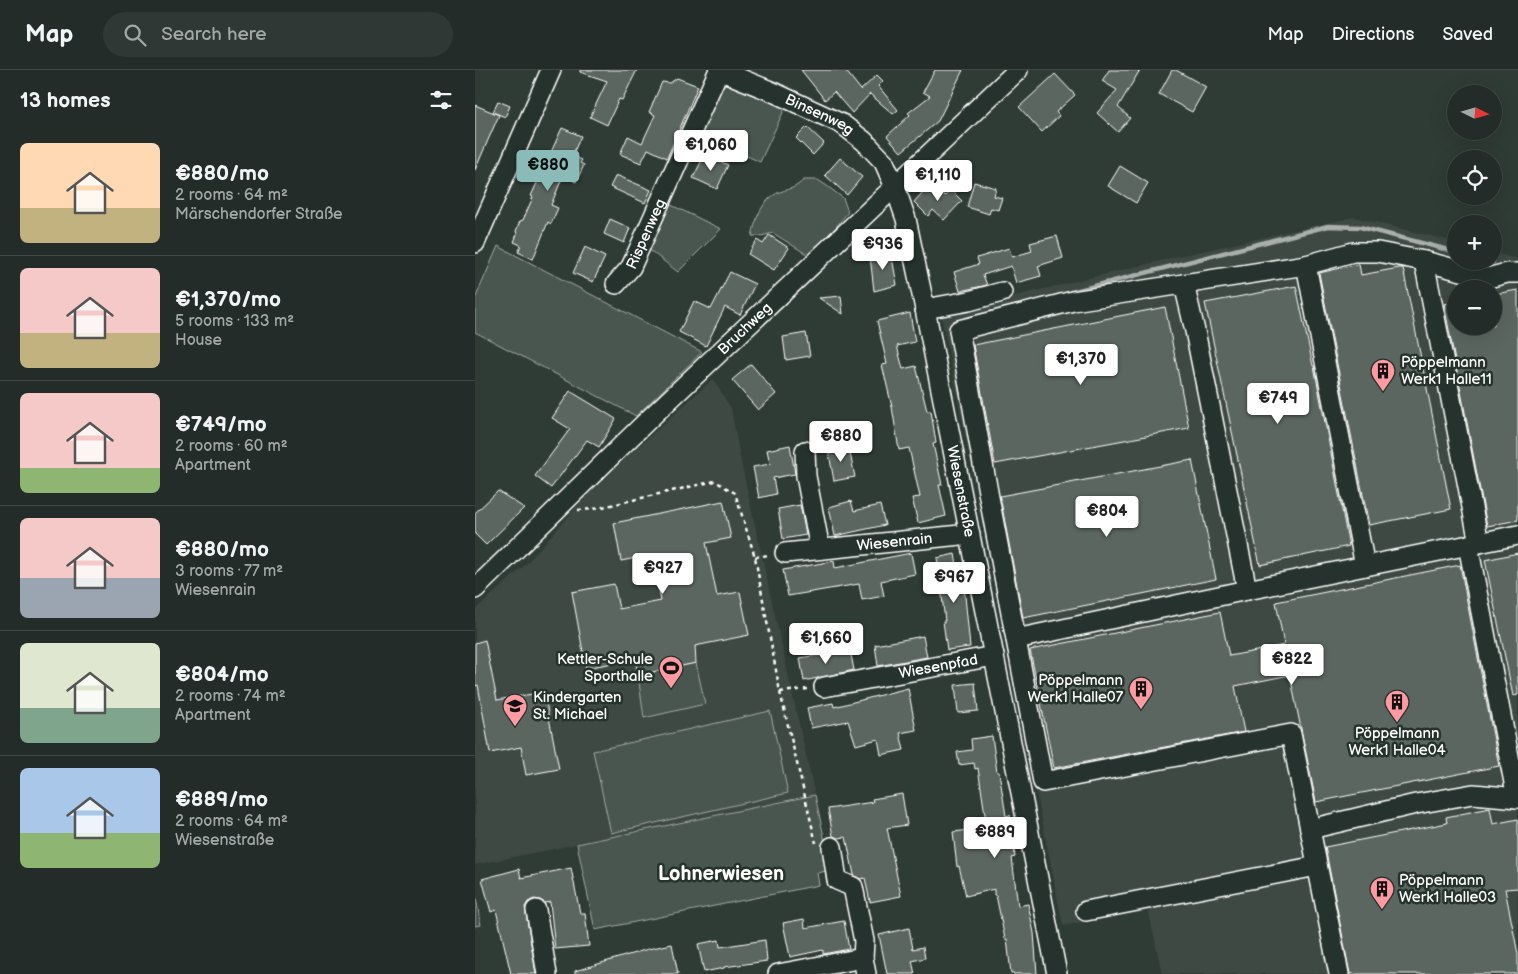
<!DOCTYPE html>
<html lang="en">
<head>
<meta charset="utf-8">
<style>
  body { margin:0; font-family:"Balsamiq Sans",sans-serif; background:#2f3834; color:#f1f3f6; height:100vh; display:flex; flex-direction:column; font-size:19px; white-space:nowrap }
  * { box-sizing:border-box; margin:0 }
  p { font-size:16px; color:#a3a7a8 }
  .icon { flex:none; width:28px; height:28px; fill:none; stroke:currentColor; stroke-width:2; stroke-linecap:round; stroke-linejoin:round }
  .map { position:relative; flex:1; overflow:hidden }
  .sheet { display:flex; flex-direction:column; background:#232c28; width:475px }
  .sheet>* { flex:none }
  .needle { width:32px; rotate:95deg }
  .buttons { position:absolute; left:972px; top:15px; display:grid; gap:10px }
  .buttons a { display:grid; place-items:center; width:55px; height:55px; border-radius:50%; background:#232c28; box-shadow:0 5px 20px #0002,0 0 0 1px #404845; font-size:25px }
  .price { position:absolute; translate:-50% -42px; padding:0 11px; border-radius:5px; background:#fff; color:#222; font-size:16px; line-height:32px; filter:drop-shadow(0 1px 2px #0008) }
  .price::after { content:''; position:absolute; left:50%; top:30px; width:15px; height:11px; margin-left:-8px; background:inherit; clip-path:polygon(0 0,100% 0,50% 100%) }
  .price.current { background:#8bbbb9; color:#111 }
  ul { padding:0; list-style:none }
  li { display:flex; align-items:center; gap:15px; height:125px; padding:0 20px }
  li+li { border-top:1px solid #404845 }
  li span { display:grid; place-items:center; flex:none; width:140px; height:100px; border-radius:8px; color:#555 }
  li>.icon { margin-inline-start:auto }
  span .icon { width:60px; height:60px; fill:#fffc; stroke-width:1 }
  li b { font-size:21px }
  h2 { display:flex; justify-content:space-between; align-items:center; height:60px; padding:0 20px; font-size:21px }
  header { display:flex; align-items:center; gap:30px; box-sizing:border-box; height:70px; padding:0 25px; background:#232c28; border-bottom:1px solid #404845 }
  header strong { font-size:24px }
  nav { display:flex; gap:28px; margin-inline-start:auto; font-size:18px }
  .search { width:350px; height:45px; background:#2f3834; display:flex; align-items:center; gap:12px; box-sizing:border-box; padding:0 18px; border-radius:28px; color:#a3a7a8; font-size:19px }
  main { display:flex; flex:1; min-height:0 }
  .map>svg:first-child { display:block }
</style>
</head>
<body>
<header>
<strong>Map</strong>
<div class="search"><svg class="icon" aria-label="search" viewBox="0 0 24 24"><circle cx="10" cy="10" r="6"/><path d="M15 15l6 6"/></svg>Search here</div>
<nav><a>Map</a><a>Directions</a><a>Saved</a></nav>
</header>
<main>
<section class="sheet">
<h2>13 homes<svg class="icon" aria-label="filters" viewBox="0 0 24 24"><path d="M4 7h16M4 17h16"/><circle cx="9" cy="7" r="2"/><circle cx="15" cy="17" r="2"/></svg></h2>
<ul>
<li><span style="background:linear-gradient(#ffd9b3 65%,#c2b280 0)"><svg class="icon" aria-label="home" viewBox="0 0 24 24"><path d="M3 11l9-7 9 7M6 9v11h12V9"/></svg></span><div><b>€880/mo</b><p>2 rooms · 64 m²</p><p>Märschendorfer Straße</p></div></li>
<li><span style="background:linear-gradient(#f6c9c9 65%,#c2b280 0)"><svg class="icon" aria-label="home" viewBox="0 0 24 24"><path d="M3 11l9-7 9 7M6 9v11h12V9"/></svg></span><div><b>€1,370/mo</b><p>5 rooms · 133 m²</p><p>House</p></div></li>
<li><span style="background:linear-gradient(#f6c9c9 75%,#8fb573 0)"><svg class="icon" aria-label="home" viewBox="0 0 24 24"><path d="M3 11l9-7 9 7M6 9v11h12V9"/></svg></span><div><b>€749/mo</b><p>2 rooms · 60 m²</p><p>Apartment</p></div></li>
<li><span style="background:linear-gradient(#f6c9c9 60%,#9aa5b1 0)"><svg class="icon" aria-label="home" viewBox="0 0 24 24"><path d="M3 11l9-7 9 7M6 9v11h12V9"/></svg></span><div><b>€880/mo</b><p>3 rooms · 77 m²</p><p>Wiesenrain</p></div></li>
<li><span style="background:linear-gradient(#dfe7d0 65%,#7fa58c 0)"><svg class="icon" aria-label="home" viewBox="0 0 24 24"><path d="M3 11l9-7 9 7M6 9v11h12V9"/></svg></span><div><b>€804/mo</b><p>2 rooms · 74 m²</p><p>Apartment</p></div></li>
<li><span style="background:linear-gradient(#a9c7e8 65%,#8fb573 0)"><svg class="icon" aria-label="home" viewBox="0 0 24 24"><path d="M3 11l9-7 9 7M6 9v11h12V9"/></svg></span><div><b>€889/mo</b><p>2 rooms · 64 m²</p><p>Wiesenstraße</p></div></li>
</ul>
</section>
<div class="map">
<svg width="1043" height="904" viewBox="0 0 1043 904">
  <rect width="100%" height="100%" fill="#2f3b35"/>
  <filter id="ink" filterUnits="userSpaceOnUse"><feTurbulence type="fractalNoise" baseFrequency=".02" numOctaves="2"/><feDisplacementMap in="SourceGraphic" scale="10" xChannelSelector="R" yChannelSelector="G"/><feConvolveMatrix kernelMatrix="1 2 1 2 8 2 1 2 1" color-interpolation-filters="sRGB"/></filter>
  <g filter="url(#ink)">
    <path fill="#3c4842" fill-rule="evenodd" d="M879 147 981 172V191H1019V183L1043 189V904H687L673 839 588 856 466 244 700 187ZM981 219H1019V256H981Z
      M238 309 256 338 266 392 340 725 0 795V540L49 496 123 413Z"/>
    <path fill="#4a544f" stroke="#a4aaa7" d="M249 15H257L310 38 285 92 223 63 243 19Z
      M329 110H343L352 116 368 128 373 142 361 157 333 185 298 163 286 166H277C281 148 287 129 305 122 318 117 317 120 329 110Z
      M192 133 246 159 203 202 173 179Z
      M23 176 227 282 161 346 0 262V229Z
      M221 593 230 634 169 648 163 605Z
      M295 641 313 723 136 763 118 681Z
      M340 725 356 800 342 803 344 815 120 860 102 774Z
      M0 822 6 855 0 856Z"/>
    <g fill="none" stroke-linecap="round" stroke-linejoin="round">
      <path stroke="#a9afac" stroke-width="4.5" d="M1015 191 1018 192
        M596 222 853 156 885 157 981 182"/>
    </g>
    <path fill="#5b6661" stroke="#fff" d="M105 0H162L147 30 144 29 132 55 115 47 132 11 105 2Z
      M326 0H370L386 20 402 5 408 11 403 16 423 40 418 44 395 24 377 43 359 22 350 30Z
      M460 0H488L463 51 426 82 412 66 435 45 433 43 455 26 448 22Z
      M634 0H665L643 37 655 48 643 62 622 43 642 20 627 11Z
      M697 0H701L731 17 717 42 684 24Z
      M580 4 600 25 581 42 584 46 567 62 544 37Z
      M202 8 223 16 192 88 173 79 166 93 145 84 153 66 167 73 180 45 174 42 187 12 195 13Z
      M23 31 35 36 30 47 18 42Z
      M0 35 24 45 0 100Z
      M332 57 349 73 338 85 321 68Z
      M87 58 106 66 97 86 107 90 105 93 109 95 101 112 88 106 76 135 83 138 76 154 73 152 58 189 43 182 46 175 39 172 42 164 41 161 45 151 48 150 58 127 56 126Z
      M230 84 253 95 242 119 218 108Z
      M365 88 387 107 372 125 350 105Z
      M645 96 673 113 661 133 633 116Z
      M141 105 176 120 170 133 135 117Z
      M499 112 521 118 519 126 527 128 523 140 516 138 514 144 492 137Z
      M456 113 470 126 476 120 487 131 469 150 458 140 453 146 439 132Z
      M135 149 155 158 149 173 129 164Z
      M294 165 314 178 299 200 273 184 282 170 288 174Z
      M582 166 588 188 563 196 566 206 541 213 536 196 508 205 512 215 485 221 479 202 504 194 502 188 534 178 537 187 557 181 555 173Z
      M110 177 130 187 118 212 98 203Z
      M416 182 422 215 399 221 395 186Z
      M884 194 886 205 924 198H928L976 439 894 455 844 203Z
      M255 202 280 214 265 245 250 237 231 276 204 262 219 231 236 239Z
      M821 216 838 296H839L874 476 785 495 730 233Z
      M1043 220V450L1012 456 969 234 981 232V256H1019V224Z
      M366 226 368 244 344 228Z
      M690 237 714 358 520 394 498 275Z
      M435 243 440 272 422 276 428 299 441 296 452 341H456L461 373 458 374 467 415H464L471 446 443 453 437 428 445 427 434 378 424 380 417 337 407 295 412 294 402 251Z
      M331 263 335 286 311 290 308 267Z
      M276 294 301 324 283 340 257 310Z
      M95 321 141 349 124 377 112 370 76 418 60 406 95 359 77 348Z
      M373 374 380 407 359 411 353 378Z
      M315 375 320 404 298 408 301 424 284 428 278 397 295 394 292 380Z
      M717 390 741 509 548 548 525 426Z
      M23 421 49 438 11 475 0 464V443Z
      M248 431 256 468 231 473 242 526 265 522 274 565 220 576 221 593 163 605 160 589 111 598 97 522 139 514 144 539 186 531 177 485 146 491 139 453Z
      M376 431 379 441 405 435 410 455 360 466 354 437Z
      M325 435 331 465 308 469 303 439Z
      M436 483 440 504 406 511 409 526 387 530 384 514 313 526 308 500 359 491 360 498Z
      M1043 483V625L1038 626 1010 490Z
      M480 484 486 516H489L495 577 472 580 468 551H470L466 518H467L462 488Z
      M985 495 1024 696 841 732 815 605 760 616 769 662 579 698 555 580 745 542 754 586 781 581 809 575 801 532Z
      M448 566 452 587 403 596 400 575Z
      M10 570 22 630 69 622 84 699 51 705 46 677 15 683 3 615 0 616V573Z
      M375 580 379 600 329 611 325 588Z
      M500 613 503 641 483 643 480 615Z
      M433 618 441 660 425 663 429 680 406 685 403 669 381 675 373 651 336 658 332 638 358 633 359 637Z
      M517 666 522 702H524L531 746 535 745 540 787 537 788 543 836 553 834 559 863 562 904H536L532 869H530L521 825H519V819L491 826 484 796 482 797 478 762 512 758 503 698 500 699 499 693 484 695 482 682 497 680 496 669Z
      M427 724 432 755 412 758 426 826 395 832 390 808 385 809 379 805 371 767 363 768 358 766 353 739 398 732 397 729Z
      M1015 738 1018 754 1043 749V818L1030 819 1043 884V904H875L850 777 972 753 971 747Z
      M96 798 105 843H110L114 876 80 879 75 832 70 833 65 830 59 829 53 832 50 837 61 904H36L21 840 16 842 7 809 44 799 46 808Z
      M329 849 330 858 369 851 374 879 348 884V880L315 887 308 853Z
      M434 858 438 879 448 877 450 888 437 891 440 904H412L404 865Z
      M244 870 245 877 290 870 292 891 249 897V898L229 902 223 874Z
      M197 874 203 904H100V901L173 879Z"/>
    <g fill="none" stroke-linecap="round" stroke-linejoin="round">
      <defs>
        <g id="minor">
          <path id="s1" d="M244 0 298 22 367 54 389 71 409 92 420 117 431 149 450 239 582 904"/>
          <path d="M0 173 76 0"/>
          <path d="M949 191 1004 473"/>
          <path d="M831 195 890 496"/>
          <path id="s2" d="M141 214 156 197 244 0"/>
          <path d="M450 239 494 231 527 222"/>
          <path d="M330 381 331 406 345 479"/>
          <path d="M993 475 1042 728"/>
          <path id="s3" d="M310 483 495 464"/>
          <path id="s4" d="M0 519 174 349 543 0"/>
          <path d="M772 520 1043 465"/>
          <path d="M541 569 772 520 720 261 709 214"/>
          <path id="s5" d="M349 617 519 586"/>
          <path d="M835 759 941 734 998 724 1043 728"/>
          <path d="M357 777 362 810 378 817 389 871 388 888 391 904"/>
          <path d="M61 840 72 904"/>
          <path d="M611 841 842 796"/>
          <path d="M303 904 388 888"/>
          <path d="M864 904 816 664 568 712 513 422 484 260 598 231 831 195 878 182H903L949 191 1013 208 1032 203H1043"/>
        </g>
      </defs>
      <use href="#minor" stroke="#fff" stroke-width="22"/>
      <path stroke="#fff" stroke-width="2.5" stroke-dasharray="4 4" stroke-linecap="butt" d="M103 440 119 439 240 411 260 423 280 487 305 622 341 773
        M280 487 294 485
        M305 622 333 619"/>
      <use href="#minor" stroke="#26332d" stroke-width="19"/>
    </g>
  </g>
  <defs>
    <symbol id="building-pin" viewBox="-11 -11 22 30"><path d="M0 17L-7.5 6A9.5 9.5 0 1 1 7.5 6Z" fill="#ff9aa2" stroke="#26332d"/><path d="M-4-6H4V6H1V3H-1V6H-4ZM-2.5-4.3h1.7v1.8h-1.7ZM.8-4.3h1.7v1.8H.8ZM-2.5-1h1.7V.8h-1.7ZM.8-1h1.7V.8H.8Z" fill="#111"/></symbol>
    <symbol id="stadium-pin" viewBox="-11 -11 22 30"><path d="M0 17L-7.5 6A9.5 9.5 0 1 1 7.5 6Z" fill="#ff9aa2" stroke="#26332d"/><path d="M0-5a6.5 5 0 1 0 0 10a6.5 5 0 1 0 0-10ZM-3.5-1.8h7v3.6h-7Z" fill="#111"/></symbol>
    <symbol id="school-pin" viewBox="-11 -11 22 30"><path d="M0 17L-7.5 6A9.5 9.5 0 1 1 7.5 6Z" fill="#ff9aa2" stroke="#26332d"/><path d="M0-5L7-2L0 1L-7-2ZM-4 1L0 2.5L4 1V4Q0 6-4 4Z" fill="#111"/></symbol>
  </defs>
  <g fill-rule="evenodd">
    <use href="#building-pin" x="894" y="287" width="28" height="38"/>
    <use href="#stadium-pin" x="182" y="584" width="28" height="38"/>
    <use href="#building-pin" x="652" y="605" width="28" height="38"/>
    <use href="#building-pin" x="908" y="618" width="28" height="38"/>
    <use href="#school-pin" x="26" y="622" width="28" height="38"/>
    <use href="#building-pin" x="893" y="805" width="28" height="38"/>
  </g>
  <g text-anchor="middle" stroke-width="5" stroke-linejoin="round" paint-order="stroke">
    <g font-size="15" fill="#fff" stroke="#26332d">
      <text dy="5" stroke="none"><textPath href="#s1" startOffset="110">Binsenweg</textPath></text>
      <text dy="5" stroke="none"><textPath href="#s2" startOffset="59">Rispenweg</textPath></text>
      <text dy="5" stroke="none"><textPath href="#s4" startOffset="375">Bruchweg</textPath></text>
      <text dy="5" stroke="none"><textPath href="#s1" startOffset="530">Wiesenstraße</textPath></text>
      <text dy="5" stroke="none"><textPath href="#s3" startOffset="110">Wiesenrain</textPath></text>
      <text dy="5" stroke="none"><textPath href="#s5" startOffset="116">Wiesenpfad</textPath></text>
    </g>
    <g font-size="15" fill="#fff" stroke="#26332d" text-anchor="start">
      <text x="926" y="297">Pöppelmann<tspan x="926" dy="17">Werk1 Halle11</tspan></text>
      <text x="178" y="594" text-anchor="end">Kettler-Schule<tspan x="178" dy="17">Sporthalle</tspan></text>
      <text x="648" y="615" text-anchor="end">Pöppelmann<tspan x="648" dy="17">Werk1 Halle07</tspan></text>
      <text x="58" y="632">Kindergarten<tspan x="58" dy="17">St. Michael</tspan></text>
      <text x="922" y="668" text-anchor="middle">Pöppelmann<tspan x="922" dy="17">Werk1 Halle04</tspan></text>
      <text x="924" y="815">Pöppelmann<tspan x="924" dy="17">Werk1 Halle03</tspan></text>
    </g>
    <g font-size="20" font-weight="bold" fill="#fff" stroke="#26332d">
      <text x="246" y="810">Lohnerwiesen</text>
    </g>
  </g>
</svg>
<div class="buttons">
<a><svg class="needle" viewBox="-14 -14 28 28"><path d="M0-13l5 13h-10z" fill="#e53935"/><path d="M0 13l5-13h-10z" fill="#a3a7a8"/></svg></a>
<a><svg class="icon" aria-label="locate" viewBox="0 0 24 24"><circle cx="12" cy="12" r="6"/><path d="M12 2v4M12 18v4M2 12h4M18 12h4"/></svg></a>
<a>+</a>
<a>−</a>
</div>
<b class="price" style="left:236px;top:102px">€1,060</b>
<b class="price current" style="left:73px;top:122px">€880</b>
<b class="price" style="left:463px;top:132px">€1,110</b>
<b class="price" style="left:408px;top:201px">€936</b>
<b class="price" style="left:606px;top:316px">€1,370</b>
<b class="price" style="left:803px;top:355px">€749</b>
<b class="price" style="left:366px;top:393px">€880</b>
<b class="price" style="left:632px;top:468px">€804</b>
<b class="price" style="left:188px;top:525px">€927</b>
<b class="price" style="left:479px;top:534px">€967</b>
<b class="price" style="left:351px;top:595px">€1,660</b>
<b class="price" style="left:817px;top:616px">€822</b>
<b class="price" style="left:520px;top:789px">€889</b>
</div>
</main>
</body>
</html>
